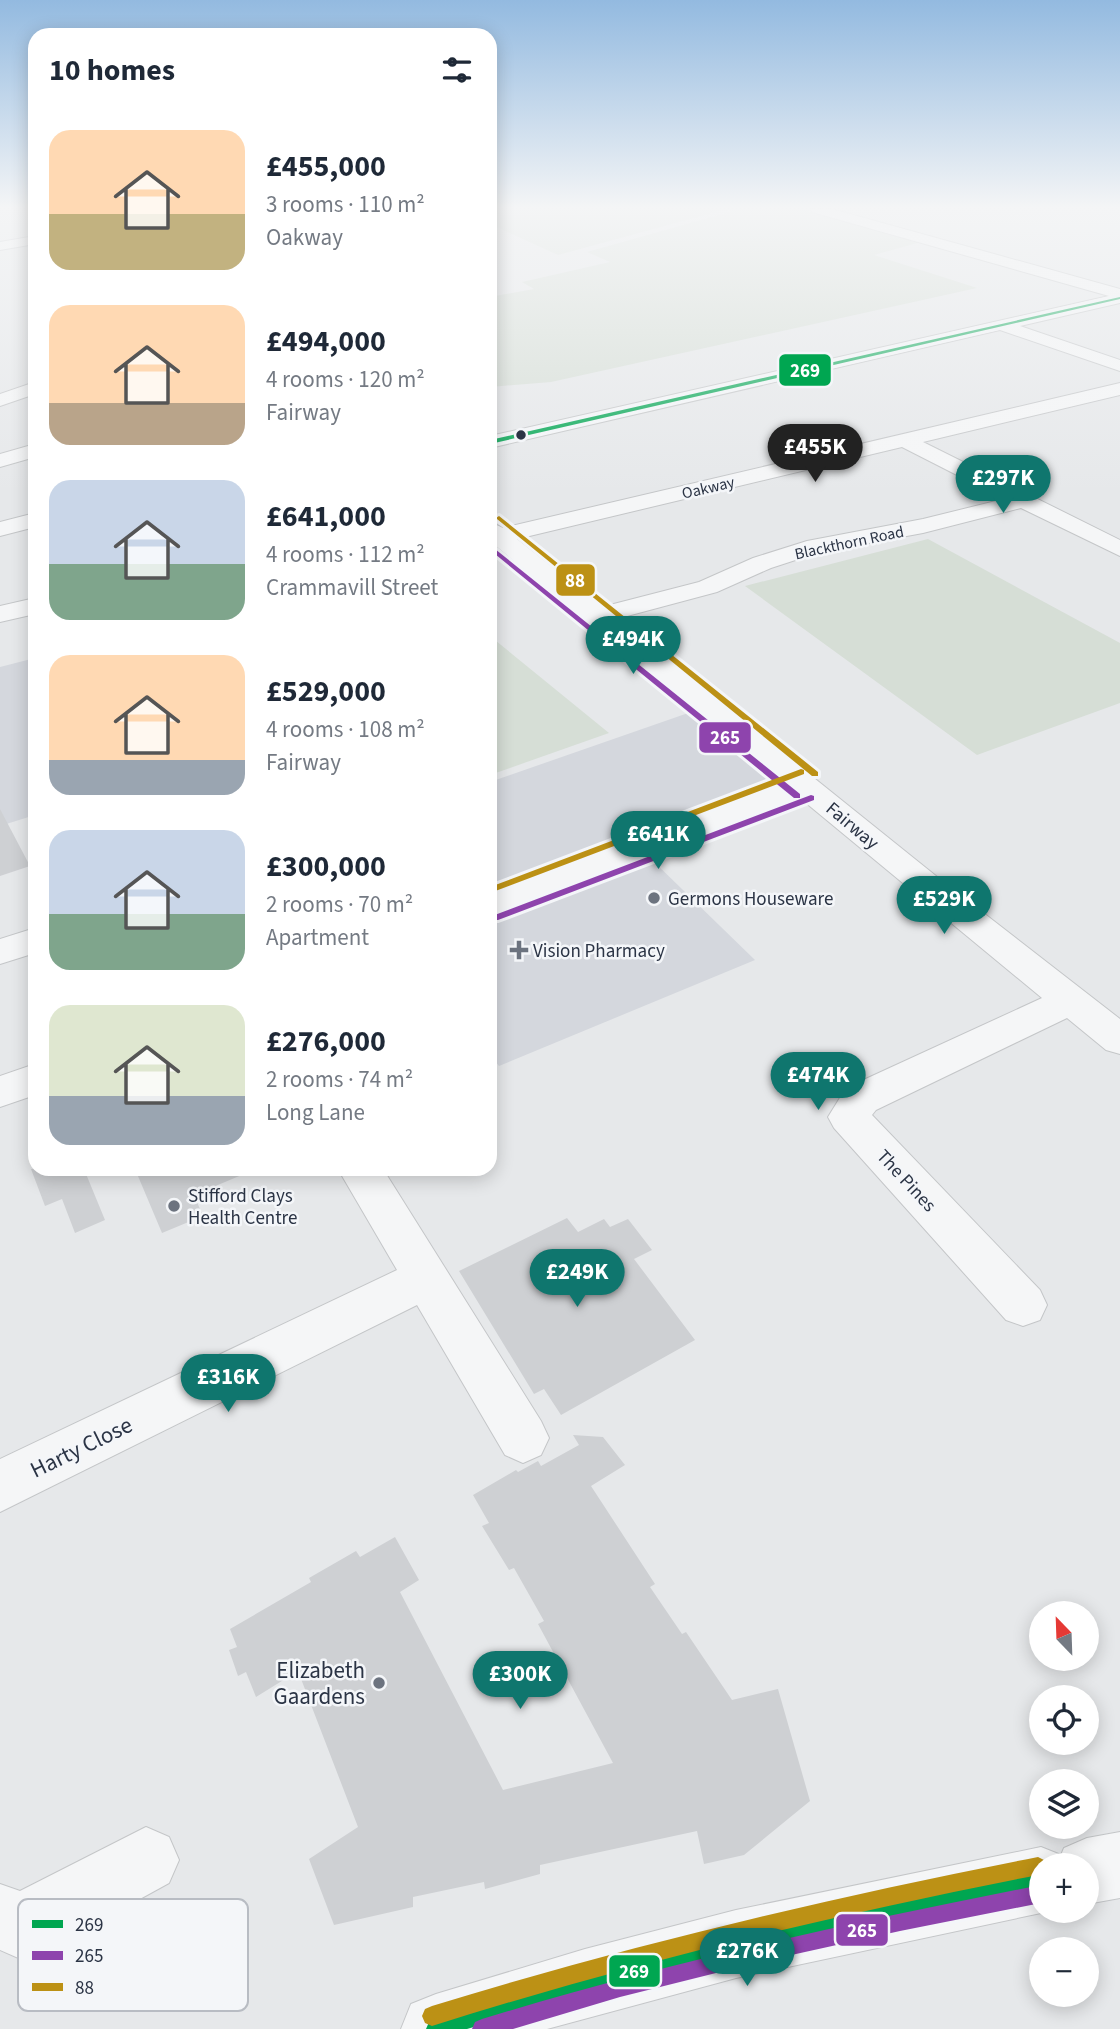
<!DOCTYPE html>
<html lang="en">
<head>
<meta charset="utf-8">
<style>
  body { margin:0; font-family:"Source Sans 3",sans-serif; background:#f6f6f7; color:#1f2937; height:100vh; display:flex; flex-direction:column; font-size:26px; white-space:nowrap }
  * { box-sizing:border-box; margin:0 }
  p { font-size:23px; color:#747a83 }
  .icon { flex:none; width:38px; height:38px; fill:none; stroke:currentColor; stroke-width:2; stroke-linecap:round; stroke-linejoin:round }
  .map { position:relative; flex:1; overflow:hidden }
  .details { position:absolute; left:28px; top:28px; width:469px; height:1148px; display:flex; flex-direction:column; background:#fff; border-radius:21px; box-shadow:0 4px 18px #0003 }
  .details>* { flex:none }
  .needle { width:46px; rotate:337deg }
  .fabs { position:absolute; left:1029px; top:1601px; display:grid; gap:14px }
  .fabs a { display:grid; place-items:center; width:70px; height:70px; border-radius:50%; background:#fff; box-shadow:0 4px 18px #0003; font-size:35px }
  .price { position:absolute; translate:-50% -60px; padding:0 16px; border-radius:24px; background:#0f766e; color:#fff; font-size:23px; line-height:46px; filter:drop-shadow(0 2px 4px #0008) }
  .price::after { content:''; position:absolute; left:50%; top:42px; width:21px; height:16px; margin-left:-10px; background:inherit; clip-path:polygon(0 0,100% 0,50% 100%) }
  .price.on { background:#222; color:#fff }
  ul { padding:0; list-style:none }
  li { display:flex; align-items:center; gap:21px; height:175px; padding:0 21px }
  li span { display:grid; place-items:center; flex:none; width:196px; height:140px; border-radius:21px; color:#555 }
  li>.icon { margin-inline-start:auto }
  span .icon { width:84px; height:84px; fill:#fffc; stroke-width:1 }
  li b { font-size:30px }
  h2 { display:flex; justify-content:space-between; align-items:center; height:84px; padding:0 21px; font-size:30px }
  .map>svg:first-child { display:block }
</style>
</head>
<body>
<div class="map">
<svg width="1120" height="2029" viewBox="0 0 1120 2029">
  <rect width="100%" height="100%" fill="#e6e8ea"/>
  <path fill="#d4d7dd" d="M35 658V815L0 826V667Z
    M691 712 798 799 648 856 755 960 499 1066 490 1055V782Z"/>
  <path fill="#d6ded6" d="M490 209H727L558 255 490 224Z
    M740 209H800L921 242 874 255 977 288 551 382 490 387V297L534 289 522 282 610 262 587 252Z
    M928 539 1120 643V703L977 755 745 586Z
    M490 636 609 733 490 775Z"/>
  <path fill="#ced0d3" d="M0 809 30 866 0 876Z
    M31 1169H84L105 1220 75 1233 62 1199 45 1206Z
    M135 1169H256L194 1195 203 1216 162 1233Z
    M567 1218 578 1232 604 1219 610 1227 628 1219 652 1250 634 1259 695 1340 561 1415 544 1389 534 1394 459 1271Z
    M573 1435 603 1437 625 1465 591 1486 655 1584 650 1587 682 1634 686 1632 732 1700 778 1689 810 1801 744 1855 704 1864 697 1831 540 1865V1874L485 1889 484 1882 413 1897V1907L334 1925 309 1859 358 1827 298 1671 256 1697 246 1672 238 1676 229 1650 237 1647 230 1629 311 1582 309 1578 356 1551 360 1557 395 1537 419 1580 400 1592 503 1790 613 1763 538 1624 544 1621 514 1568 509 1570 482 1526 489 1523 473 1495 516 1470 518 1472 538 1461 541 1466 579 1445Z"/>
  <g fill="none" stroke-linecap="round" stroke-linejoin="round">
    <defs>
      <path id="minor" d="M810 209H832L1120 289V303L1020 326 1120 360V371L1000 330 490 448V436L1109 296 812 212Z
        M35 382V394L0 406V394Z
        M1120 383V395L923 442 1120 540V556L1021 508 923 533 820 552 771 568 717 592 616 619 941 880 1120 1019V1054L1106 1050 1067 1018 876 1110 872 1115 1040 1290 1047 1305 1040 1320 1023 1326 1006 1320 834 1128 828 1117 846 1088 1042 998 800 798 490 916V892L782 783 490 541V522L503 528ZM902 447 1004 499 923 519 807 541 753 558 699 582 602 607 517 539Z
        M35 444V457L0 467V454Z
        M35 513V527L0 536V522Z
        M35 598V614L0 622V606Z
        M35 928V953L0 964V939Z
        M35 1064V1095L0 1107V1076Z
        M338 1169H383L541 1421 549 1438 541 1455 523 1463 505 1455 417 1305 0 1512V1459L397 1270Z
        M146 1827 169 1837 179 1860 169 1883 47 1950 23 1960 0 1950V1884L20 1891Z
        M1120 1832V1898L1087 1904V1866H1041V1911H1045L1041 1913 736 1978 547 2029H401L411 2004 436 1994 585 1949 736 1910 1041 1847 1061 1855 1064 1848 1087 1838Z"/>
      <path id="highway" d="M35 236V244L0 250V242Z"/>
    </defs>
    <use href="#minor" stroke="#c4c6c8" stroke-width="2"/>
    <use href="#highway" stroke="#b8bbbf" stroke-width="2"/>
    <use href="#minor" fill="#f5f6f7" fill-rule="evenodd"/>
    <use href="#highway" fill="#f8f8f8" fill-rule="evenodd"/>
    <defs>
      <path id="bus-1" d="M1120 297V299L490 444V440Z
        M1041 1871V1889L888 1920 736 1954 586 1994 467 2029H426L429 2022 436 2019C635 1958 837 1911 1041 1871Z"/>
      <path id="bus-2" d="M490 545 800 794V798H794L490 550Z
        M811 795 814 796V800L498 920H492L490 918 492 916Z
        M1041 1885V1903L900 1931 760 1962 620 1997 513 2029H472L475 2022 482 2019C666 1963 852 1922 1041 1885Z"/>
      <path id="bus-3" d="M499 516 818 772V776H812L497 519 496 518Z
        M801 769 804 770V774L490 893V887Z
        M1038 1857 1044 1860 1047 1866H1041V1874L1038 1875C833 1915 631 1963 432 2026L425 2023 422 2016 425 2009 432 2006C631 1945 833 1897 1038 1857Z"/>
    </defs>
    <use href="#bus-1" stroke="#f4f6f9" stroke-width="6"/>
    <use href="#bus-2" stroke="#f4f6f9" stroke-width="6"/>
    <use href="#bus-3" stroke="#f4f6f9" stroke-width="6"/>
    <use href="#bus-1" fill="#00a651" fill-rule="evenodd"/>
    <use href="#bus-2" fill="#8e44ad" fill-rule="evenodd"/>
    <use href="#bus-3" fill="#bc9115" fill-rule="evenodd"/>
  </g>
  <linearGradient id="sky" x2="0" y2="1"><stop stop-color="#93bae0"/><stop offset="0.42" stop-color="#f4f5f6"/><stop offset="1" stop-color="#f4f5f6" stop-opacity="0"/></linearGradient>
  <rect width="1120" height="493" fill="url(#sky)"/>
  <circle fill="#2b3445" stroke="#f4f6f9" stroke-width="2.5" cx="521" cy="435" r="6"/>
  <g fill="#6c737f" stroke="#f4f6f9" stroke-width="2.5">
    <circle cx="654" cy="898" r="7"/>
    <path d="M515.5 939.5h7v7h7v7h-7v7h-7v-7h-7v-7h7z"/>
    <circle cx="174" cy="1206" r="7"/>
    <circle cx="379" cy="1683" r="7"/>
  </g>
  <g text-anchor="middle" stroke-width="5" stroke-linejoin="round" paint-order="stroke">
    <g font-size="16" fill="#2b3445" stroke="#f4f6f9">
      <text transform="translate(708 487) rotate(-13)" y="6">Oakway</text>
      <text transform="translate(849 542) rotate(-12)" y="6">Blackthorn Road</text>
    </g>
    <g font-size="19" fill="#2b3445" stroke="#f4f6f9">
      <text transform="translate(853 825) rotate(40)" y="7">Fairway</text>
      <text transform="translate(907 1180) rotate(47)" y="7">The Pines</text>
    </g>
    <g font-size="19" fill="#2b3445" stroke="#f4f6f9" text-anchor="start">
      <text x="668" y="905">Germons Houseware</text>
      <text x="533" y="957">Vision Pharmacy</text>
      <text x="188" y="1202">Stifford Clays<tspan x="188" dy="22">Health Centre</tspan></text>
    </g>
    <g font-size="23" fill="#2b3445" stroke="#f4f6f9">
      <text transform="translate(81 1447) rotate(-26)" y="8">Harty Close</text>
    </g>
    <g font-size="23" fill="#2b3445" stroke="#f4f6f9" text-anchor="end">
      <text x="365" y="1678">Elizabeth<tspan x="365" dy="26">Gaardens</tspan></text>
    </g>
  </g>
  <rect x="18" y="1899" width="230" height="112" rx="10" fill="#f4f6f9" stroke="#b8bcc3" stroke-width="2"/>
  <rect x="32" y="1920" width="31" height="8" fill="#00a651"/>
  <rect x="32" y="1951" width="31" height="9" fill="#8e44ad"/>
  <rect x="32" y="1983" width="31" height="8" fill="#bc9115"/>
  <g font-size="19" fill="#2b3445">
    <text x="75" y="1931">269</text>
    <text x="75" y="1962">265</text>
    <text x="75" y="1994">88</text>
  </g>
  <g stroke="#f4f6f9" stroke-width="2.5">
    <rect x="778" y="353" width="54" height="34" rx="7" fill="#00a651"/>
    <rect x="555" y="563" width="41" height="34" rx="7" fill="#bc9115"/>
    <rect x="698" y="721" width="54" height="33" rx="7" fill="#8e44ad"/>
    <rect x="835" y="1913" width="54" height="34" rx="7" fill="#8e44ad"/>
    <rect x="608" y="1954" width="53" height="34" rx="7" fill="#00a651"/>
  </g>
  <g font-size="19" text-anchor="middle" font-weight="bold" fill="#fff">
    <text x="805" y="377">269</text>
    <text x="575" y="587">88</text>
    <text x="725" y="744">265</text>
    <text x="862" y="1937">265</text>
    <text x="634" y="1978">269</text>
  </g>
</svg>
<div class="fabs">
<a><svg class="needle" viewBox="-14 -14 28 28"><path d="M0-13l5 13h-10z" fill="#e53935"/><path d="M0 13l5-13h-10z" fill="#747a83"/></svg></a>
<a><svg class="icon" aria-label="locate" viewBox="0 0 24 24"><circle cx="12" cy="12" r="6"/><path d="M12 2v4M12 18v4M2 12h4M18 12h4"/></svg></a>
<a><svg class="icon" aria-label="layers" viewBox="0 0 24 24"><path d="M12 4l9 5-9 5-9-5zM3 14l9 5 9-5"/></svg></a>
<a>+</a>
<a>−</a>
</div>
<b class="price on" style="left:815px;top:484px">£455K</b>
<b class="price" style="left:1003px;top:515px">£297K</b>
<b class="price" style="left:633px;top:676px">£494K</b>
<b class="price" style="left:658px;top:871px">£641K</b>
<b class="price" style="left:944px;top:936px">£529K</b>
<b class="price" style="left:818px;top:1112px">£474K</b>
<b class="price" style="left:577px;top:1309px">£249K</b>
<b class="price" style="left:228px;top:1414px">£316K</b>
<b class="price" style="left:520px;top:1711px">£300K</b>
<b class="price" style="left:747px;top:1988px">£276K</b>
<section class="details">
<h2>10 homes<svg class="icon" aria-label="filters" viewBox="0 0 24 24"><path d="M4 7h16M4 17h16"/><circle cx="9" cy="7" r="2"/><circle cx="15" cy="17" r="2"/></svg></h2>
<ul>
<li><span style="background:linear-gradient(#ffd9b3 60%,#c2b280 0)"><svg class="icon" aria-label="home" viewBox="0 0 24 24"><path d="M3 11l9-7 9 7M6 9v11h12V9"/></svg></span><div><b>£455,000</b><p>3 rooms · 110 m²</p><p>Oakway</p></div></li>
<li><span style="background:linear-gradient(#ffd9b3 70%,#b9a48a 0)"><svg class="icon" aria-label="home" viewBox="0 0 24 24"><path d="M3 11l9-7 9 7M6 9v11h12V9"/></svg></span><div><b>£494,000</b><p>4 rooms · 120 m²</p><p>Fairway</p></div></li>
<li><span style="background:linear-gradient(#c9d6e8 60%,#7fa58c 0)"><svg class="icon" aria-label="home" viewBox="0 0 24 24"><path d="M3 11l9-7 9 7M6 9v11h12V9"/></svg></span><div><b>£641,000</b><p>4 rooms · 112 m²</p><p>Crammavill Street</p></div></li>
<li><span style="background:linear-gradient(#ffd9b3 75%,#9aa5b1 0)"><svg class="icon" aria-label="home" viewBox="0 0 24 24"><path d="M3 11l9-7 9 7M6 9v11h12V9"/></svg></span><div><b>£529,000</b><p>4 rooms · 108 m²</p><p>Fairway</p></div></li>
<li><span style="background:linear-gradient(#c9d6e8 60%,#7fa58c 0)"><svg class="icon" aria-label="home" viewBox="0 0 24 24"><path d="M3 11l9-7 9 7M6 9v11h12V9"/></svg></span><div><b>£300,000</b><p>2 rooms · 70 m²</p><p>Apartment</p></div></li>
<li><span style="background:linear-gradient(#dfe7d0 65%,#9aa5b1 0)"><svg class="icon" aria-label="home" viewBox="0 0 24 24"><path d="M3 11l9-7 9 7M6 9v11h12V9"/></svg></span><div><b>£276,000</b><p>2 rooms · 74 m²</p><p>Long Lane</p></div></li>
</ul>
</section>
</div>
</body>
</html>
